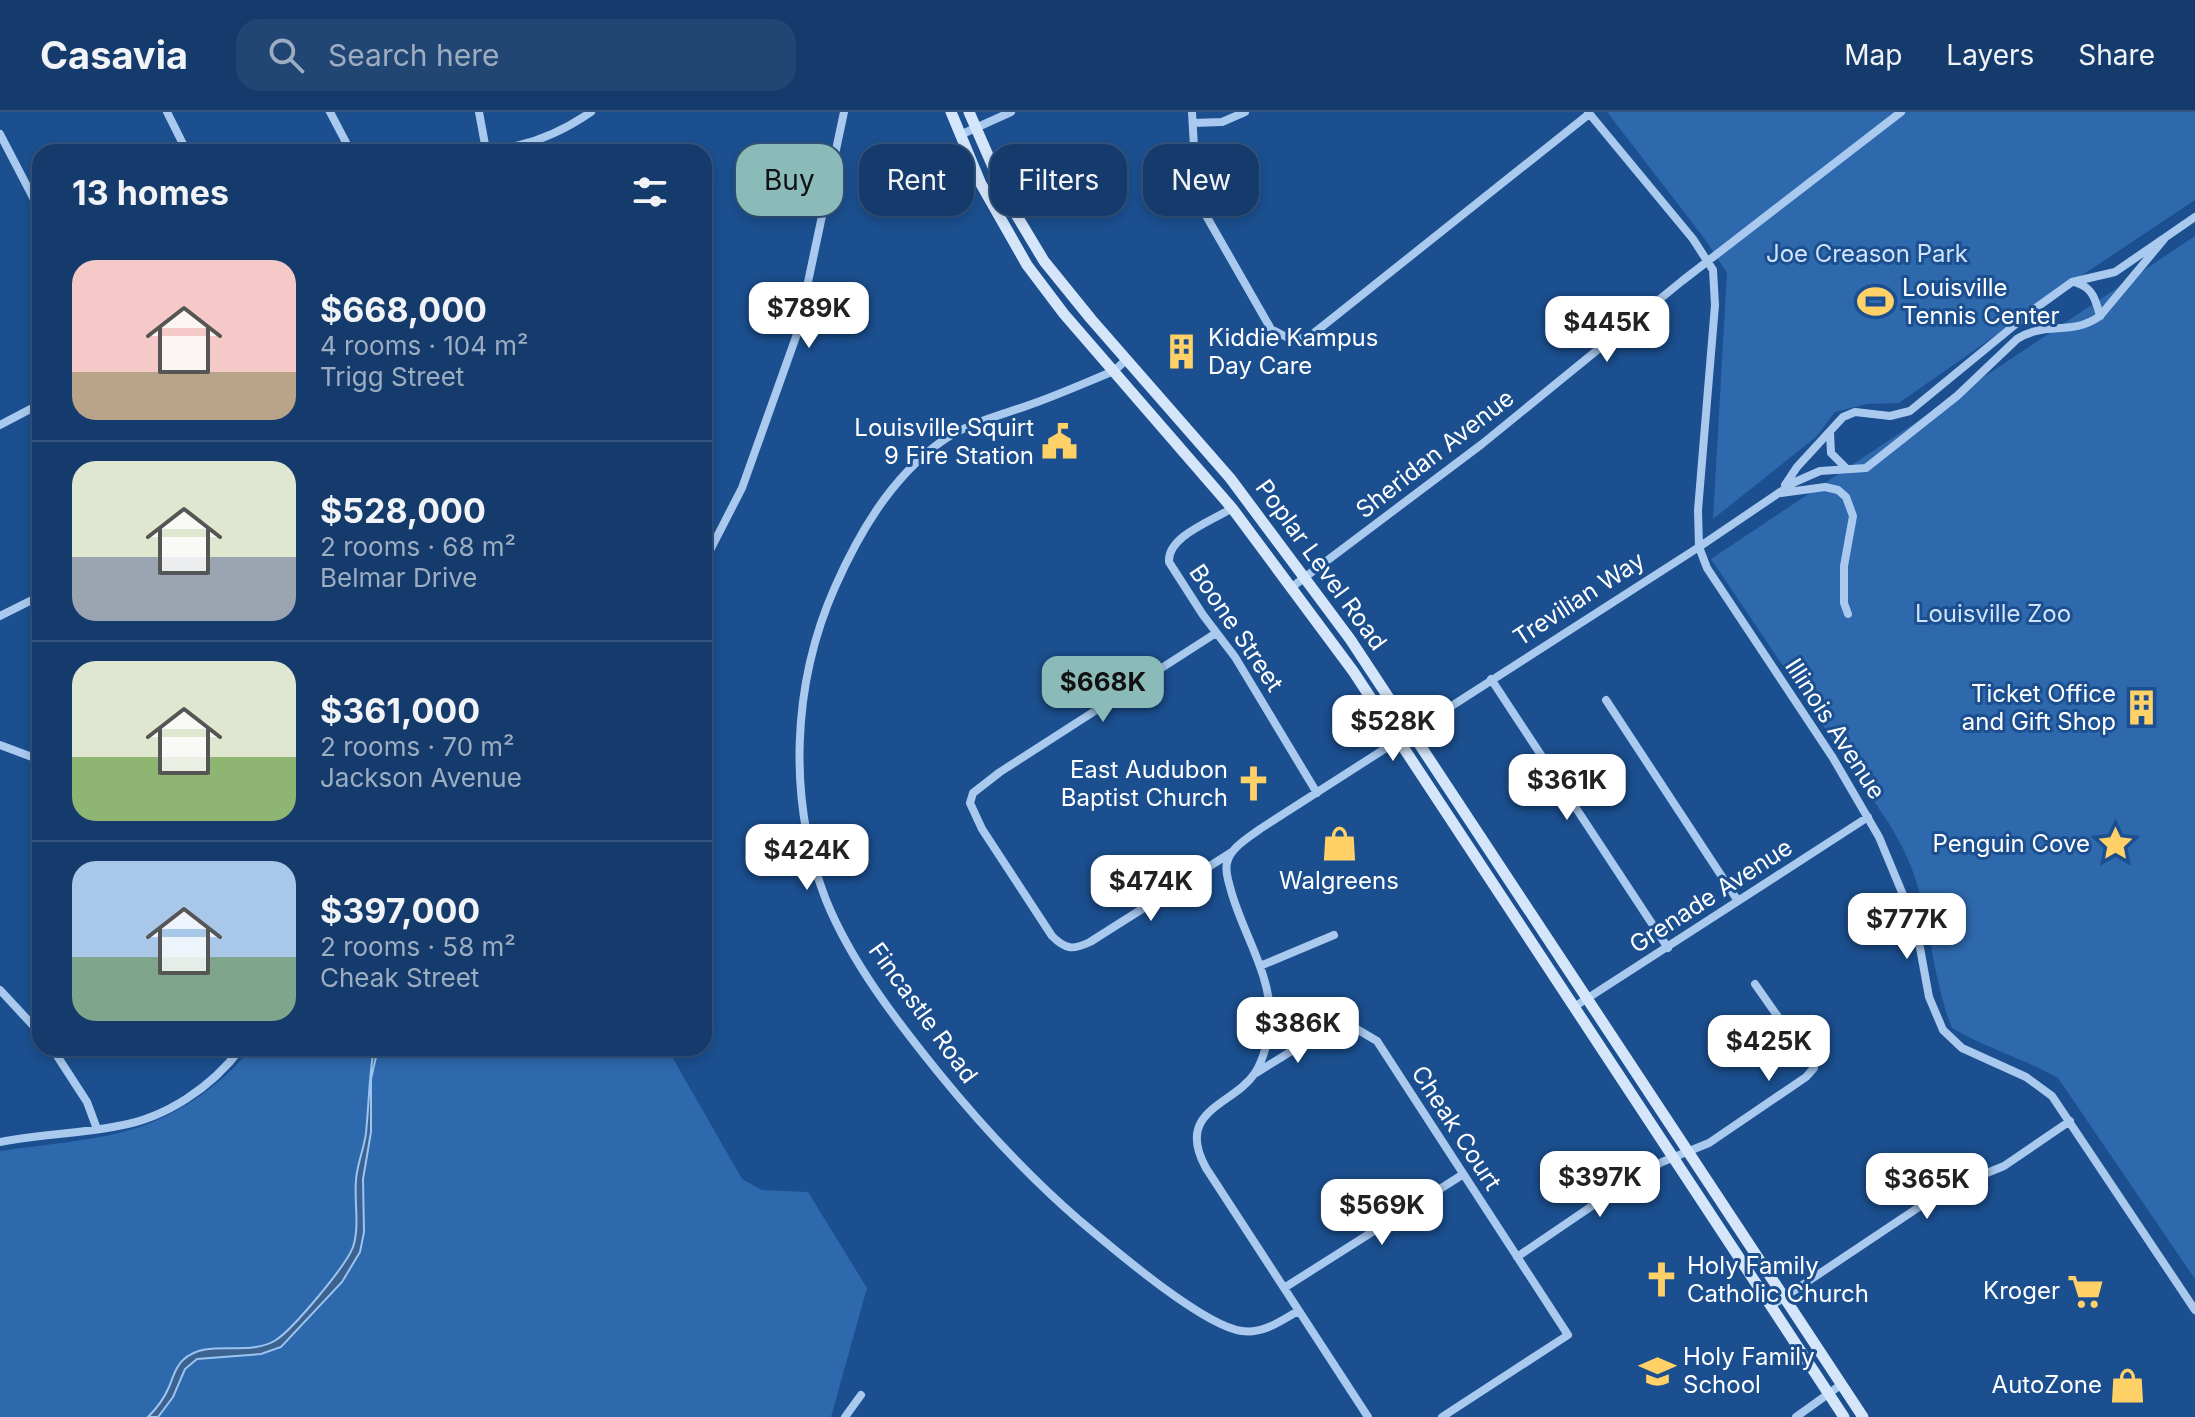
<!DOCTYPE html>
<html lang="en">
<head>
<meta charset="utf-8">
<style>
  body { margin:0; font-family:Inter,sans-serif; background:#214673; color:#f1f3f6; height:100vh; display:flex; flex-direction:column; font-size:30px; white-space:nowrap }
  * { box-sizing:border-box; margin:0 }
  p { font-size:26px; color:#9dadc1 }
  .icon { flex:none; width:44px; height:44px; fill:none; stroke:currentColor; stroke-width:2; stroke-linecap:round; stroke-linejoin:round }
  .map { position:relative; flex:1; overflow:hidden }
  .sheet { position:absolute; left:32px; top:32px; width:680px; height:912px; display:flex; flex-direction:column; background:#143b6b; border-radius:24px; box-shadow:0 4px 12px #0003,0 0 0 2px #33557e }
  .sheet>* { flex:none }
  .guide { position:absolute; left:736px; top:32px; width:760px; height:72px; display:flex; gap:16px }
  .price { position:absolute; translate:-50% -68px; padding:0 18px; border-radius:16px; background:#fff; color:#222; font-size:26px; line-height:52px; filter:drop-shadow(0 2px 4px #0008) }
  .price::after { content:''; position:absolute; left:50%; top:48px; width:24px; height:18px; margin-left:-12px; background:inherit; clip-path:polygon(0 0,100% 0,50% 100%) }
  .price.selected { background:#8bbbb9; color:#111 }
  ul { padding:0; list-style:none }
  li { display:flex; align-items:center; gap:24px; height:200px; padding:0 40px }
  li+li { border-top:2px solid #33557e }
  li span { display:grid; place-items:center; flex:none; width:224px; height:160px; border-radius:24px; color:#555 }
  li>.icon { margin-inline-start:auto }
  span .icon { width:96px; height:96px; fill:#fffc; stroke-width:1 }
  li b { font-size:34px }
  h2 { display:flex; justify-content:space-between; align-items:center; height:96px; padding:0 40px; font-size:34px }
  .tag { padding:0 28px; border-radius:24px; background:#143b6b; box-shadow:0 4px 12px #0003,0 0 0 2px #33557e; font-size:28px; line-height:72px }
  .tag.selected { background:#8bbbb9; color:#111 }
  header { display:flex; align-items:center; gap:48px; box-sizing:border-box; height:112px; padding:0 40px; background:#143b6b; border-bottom:2px solid #33557e }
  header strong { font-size:38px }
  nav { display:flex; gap:44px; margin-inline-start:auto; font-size:28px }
  .search { width:560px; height:72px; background:#214673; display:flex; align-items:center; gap:20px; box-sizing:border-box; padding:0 28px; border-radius:24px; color:#9dadc1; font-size:30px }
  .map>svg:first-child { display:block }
</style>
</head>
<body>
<header>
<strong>Casavia</strong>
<div class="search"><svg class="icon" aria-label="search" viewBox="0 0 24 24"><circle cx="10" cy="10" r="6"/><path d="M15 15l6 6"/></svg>Search here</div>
<nav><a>Map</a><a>Layers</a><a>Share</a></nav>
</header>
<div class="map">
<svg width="2195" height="1305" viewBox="0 0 2195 1305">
  <rect width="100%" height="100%" fill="#1b4f8f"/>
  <path fill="#2e69ad" d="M1607 0H2195V88L2072 170 1899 291 1867 292 1835 300 1816 325 1713 407 1727 161 1707 130Z
    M2195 124V1167L2058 966C2024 947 1986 936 1952 916 1931 863 1931 805 1910 752 1905 739 1897 726 1890 713L1711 447Z
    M251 936H667L742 1067 762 1078 808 1080 867 1176 831 1305H0V1039C40 1033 83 1030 123 1020 171 1008 221 975 251 936Z"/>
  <path fill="#3c6290" stroke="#9cc4f0" stroke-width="2" d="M374 936H378L371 967V1020L363 1067 364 1120 360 1140 342 1170 281 1235 261 1242 197 1247 185 1257 173 1285 158 1305H148C157 1296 164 1287 169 1275 173 1266 175 1255 183 1248 207 1225 248 1246 276 1228 293 1217 346 1154 353 1135 360 1114 354 1090 356 1068 357 1052 364 1037 366 1021 369 992 369 964 374 936Z"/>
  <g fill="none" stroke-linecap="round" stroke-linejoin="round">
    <path stroke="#a9c9ee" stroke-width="8" d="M167 0 187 40
      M330 0 351 40
      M479 0 486 38
      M1192 0 1196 70 1204 100 1271 217 1292 228 1309 225 1589 2
      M1588 0 1693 127 1713 158 1715 193 1698 398 1699 435 1707 456 1833 646 1879 725 1916 814 1929 885 1943 918 1962 936 2026 965 2052 984 2195 1198
      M1193 11 1222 10 1245 0
      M0 22 40 99
      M960 23 1011 0
      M416 40C488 37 527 44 591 0
      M2077 171C2093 176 2096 189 2100 204
      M1126 248 1114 259C1087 270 1060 282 1032 292 999 304 966 311 938 332 890 368 859 421 835 475 792 572 787 688 826 788 851 850 896 908 938 960 981 1013 1027 1063 1079 1108 1111 1135 1203 1214 1242 1219 1263 1222 1281 1209 1298 1199
      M0 313 40 292
      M1830 321 1831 341 1847 357
      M1785 373 1797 355 1843 305 1855 300 1890 304 1910 299 2033 198 2072 170 2115 160 2195 105
      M1781 381 1825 375 1838 378 1846 385 1853 404 1844 454V491L1848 502
      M1232 396C1213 409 1167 424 1169 450L1203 503 1235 545 1317 681
      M704 450 742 376 797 222 844 0
      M1292 475 1482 332 1682 169 1901 0
      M0 504 40 484
      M1216 521 1000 660 973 681 970 691 982 717 1052 824C1066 838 1073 838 1090 830L1232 740
      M1491 567 1668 836
      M1606 588 1738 789
      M0 633 40 648
      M1260 854 1334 823
      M0 878 40 921
      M1574 895 1868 705
      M1355 916 1377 929 1568 1223 1442 1305
      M52 936 87 990 97 1017
      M1256 961 1324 919
      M0 1030C39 1022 79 1022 118 1014 166 1006 212 975 241 936
      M1517 1145 1636 1064 1662 1050 1709 1031 1806 965 1814 956 1755 872
      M1284 1176 1462 1063
      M1771 1194 1943 1079 2004 1054 2070 1009
      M845 1305 861 1283
      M1368 1305 1206 1056C1174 998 1233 994 1255 961 1264 947 1269 925 1270 909 1272 862 1241 819 1230 775 1228 768 1225 759 1227 751 1230 736 1248 726 1260 717L1699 435 1795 370 1820 359 1866 356 1957 284 2017 227C2048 208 2070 225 2100 204L2165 126
      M1796 1305 1842 1272"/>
    <path stroke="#d6e6fa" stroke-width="11" d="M951 0 981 72 1027 153 1064 202 1232 396 1353 559 1844 1305
      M969 0 1008 89 1044 149 1091 207 1230 366 1350 527 1863 1305"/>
  </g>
  <defs>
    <symbol id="stadium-bare" viewBox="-9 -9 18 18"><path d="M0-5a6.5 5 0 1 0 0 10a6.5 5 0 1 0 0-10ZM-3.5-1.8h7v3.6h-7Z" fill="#ffd166" stroke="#1b4f8f" stroke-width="2.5" paint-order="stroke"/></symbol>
    <symbol id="building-bare" viewBox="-9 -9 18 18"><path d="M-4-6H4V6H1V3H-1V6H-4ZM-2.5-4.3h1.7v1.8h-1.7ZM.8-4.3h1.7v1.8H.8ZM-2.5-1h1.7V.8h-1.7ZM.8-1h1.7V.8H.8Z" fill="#ffd166" stroke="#1b4f8f" stroke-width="2.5" paint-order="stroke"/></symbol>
    <symbol id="civic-bare" viewBox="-9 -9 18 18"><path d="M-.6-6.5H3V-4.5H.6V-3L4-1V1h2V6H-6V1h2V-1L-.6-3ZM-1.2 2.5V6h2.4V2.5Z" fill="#ffd166" stroke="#1b4f8f" stroke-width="2.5" paint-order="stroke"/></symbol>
    <symbol id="church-bare" viewBox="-9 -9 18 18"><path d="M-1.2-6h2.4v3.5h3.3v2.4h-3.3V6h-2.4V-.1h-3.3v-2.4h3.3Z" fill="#ffd166" stroke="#1b4f8f" stroke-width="2.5" paint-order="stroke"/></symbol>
    <symbol id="shop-bare" viewBox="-9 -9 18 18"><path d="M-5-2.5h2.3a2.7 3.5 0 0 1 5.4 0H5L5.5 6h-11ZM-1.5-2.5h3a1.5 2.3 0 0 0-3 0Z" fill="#ffd166" stroke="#1b4f8f" stroke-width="2.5" paint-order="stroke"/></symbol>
    <symbol id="sight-bare" viewBox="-9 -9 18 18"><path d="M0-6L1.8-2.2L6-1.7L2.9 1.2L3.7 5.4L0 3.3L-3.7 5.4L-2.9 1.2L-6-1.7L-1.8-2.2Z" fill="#ffd166" stroke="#1b4f8f" stroke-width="2.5" paint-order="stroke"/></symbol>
    <symbol id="supermarket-bare" viewBox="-9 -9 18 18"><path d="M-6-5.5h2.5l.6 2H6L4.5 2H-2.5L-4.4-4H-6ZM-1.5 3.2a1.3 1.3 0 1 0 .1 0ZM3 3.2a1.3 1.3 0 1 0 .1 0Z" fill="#ffd166" stroke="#1b4f8f" stroke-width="2.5" paint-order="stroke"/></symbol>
    <symbol id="school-bare" viewBox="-9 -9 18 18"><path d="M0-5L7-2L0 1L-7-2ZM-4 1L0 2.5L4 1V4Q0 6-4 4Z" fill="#ffd166" stroke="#1b4f8f" stroke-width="2.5" paint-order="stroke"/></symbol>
  </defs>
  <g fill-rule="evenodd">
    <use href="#stadium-bare" x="1850" y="164" width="51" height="51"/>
    <use href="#building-bare" x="1156" y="214" width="51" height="51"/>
    <use href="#civic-bare" x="1034" y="304" width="51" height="51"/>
    <use href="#building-bare" x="2116" y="570" width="51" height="51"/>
    <use href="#church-bare" x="1228" y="646" width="51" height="51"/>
    <use href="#shop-bare" x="1314" y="706" width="51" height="51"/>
    <use href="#sight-bare" x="2090" y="706" width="51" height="51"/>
    <use href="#church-bare" x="1636" y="1142" width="51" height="51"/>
    <use href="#supermarket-bare" x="2060" y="1154" width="51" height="51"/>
    <use href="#school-bare" x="1632" y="1234" width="51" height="51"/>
    <use href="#shop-bare" x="2102" y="1248" width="51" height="51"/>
  </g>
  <g text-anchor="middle" stroke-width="6" stroke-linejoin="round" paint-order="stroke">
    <g font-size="24" fill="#cfe3fa" stroke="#1b4f8f">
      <text x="1867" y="150">Joe Creason Park</text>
      <text x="1993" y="510">Louisville Zoo</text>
    </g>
    <g font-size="24" fill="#fff" stroke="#1b4f8f" text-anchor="end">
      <text x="1902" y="184" text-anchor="start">Louisville<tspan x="1902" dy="28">Tennis Center</tspan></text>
      <text x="1208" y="234" text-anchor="start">Kiddie Kampus<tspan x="1208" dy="28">Day Care</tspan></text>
      <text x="1034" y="324">Louisville Squirt<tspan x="1034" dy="28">9 Fire Station</tspan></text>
      <text x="2116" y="590">Ticket Office<tspan x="2116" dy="28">and Gift Shop</tspan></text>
      <text x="1228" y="666">East Audubon<tspan x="1228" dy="28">Baptist Church</tspan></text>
      <text x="2090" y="740">Penguin Cove</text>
      <text x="1339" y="777" text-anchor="middle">Walgreens</text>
      <text x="1687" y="1162" text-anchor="start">Holy Family<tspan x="1687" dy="28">Catholic Church</tspan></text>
      <text x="2060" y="1187">Kroger</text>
      <text x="1683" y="1253" text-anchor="start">Holy Family<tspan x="1683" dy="28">School</tspan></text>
      <text x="2102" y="1281">AutoZone</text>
    </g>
    <g font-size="24" fill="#fff" stroke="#1b4f8f">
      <text transform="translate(1435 342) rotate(-38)" y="8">Sheridan Avenue</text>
      <text transform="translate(1321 453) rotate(54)" y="8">Poplar Level Road</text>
      <text transform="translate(1579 487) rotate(-33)" y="8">Trevilian Way</text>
      <text transform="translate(1236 516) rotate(56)" y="8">Boone Street</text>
      <text transform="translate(1835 617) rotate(57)" y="8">Illinois Avenue</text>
      <text transform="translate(1711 784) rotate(-33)" y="8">Grenade Avenue</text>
      <text transform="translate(923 901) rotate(54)" y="8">Fincastle Road</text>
      <text transform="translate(1456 1016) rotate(57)" y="8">Cheak Court</text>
    </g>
  </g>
</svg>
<b class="price" style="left:809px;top:238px">$789K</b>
<b class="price" style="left:1607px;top:252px">$445K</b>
<b class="price selected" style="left:1103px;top:612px">$668K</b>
<b class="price" style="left:1393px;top:651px">$528K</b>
<b class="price" style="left:1567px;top:710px">$361K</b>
<b class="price" style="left:807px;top:780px">$424K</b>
<b class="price" style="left:1151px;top:811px">$474K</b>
<b class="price" style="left:1907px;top:849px">$777K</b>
<b class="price" style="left:1298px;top:953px">$386K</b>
<b class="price" style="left:1769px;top:971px">$425K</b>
<b class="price" style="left:1600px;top:1107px">$397K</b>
<b class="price" style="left:1927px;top:1109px">$365K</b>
<b class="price" style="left:1382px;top:1135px">$569K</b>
<div class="guide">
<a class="tag selected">Buy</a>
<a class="tag">Rent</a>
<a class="tag">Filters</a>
<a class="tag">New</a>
</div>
<section class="sheet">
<h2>13 homes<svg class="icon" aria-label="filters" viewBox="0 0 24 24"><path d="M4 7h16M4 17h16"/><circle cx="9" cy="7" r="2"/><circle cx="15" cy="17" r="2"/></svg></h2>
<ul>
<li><span style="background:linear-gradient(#f6c9c9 70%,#b9a48a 0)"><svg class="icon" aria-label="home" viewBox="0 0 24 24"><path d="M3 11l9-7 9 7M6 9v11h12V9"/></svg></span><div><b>$668,000</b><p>4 rooms · 104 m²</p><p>Trigg Street</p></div></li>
<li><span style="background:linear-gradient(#dfe7d0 60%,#9aa5b1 0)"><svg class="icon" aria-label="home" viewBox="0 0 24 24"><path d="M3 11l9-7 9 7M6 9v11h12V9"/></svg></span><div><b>$528,000</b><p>2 rooms · 68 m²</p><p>Belmar Drive</p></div></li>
<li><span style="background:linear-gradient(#dfe7d0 60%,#8fb573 0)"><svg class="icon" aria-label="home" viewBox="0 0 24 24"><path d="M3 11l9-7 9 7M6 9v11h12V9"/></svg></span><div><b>$361,000</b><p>2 rooms · 70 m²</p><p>Jackson Avenue</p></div></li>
<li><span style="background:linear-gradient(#a9c7e8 60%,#7fa58c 0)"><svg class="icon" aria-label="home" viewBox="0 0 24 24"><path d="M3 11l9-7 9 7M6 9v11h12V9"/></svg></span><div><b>$397,000</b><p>2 rooms · 58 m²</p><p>Cheak Street</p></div></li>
</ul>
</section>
</div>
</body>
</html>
